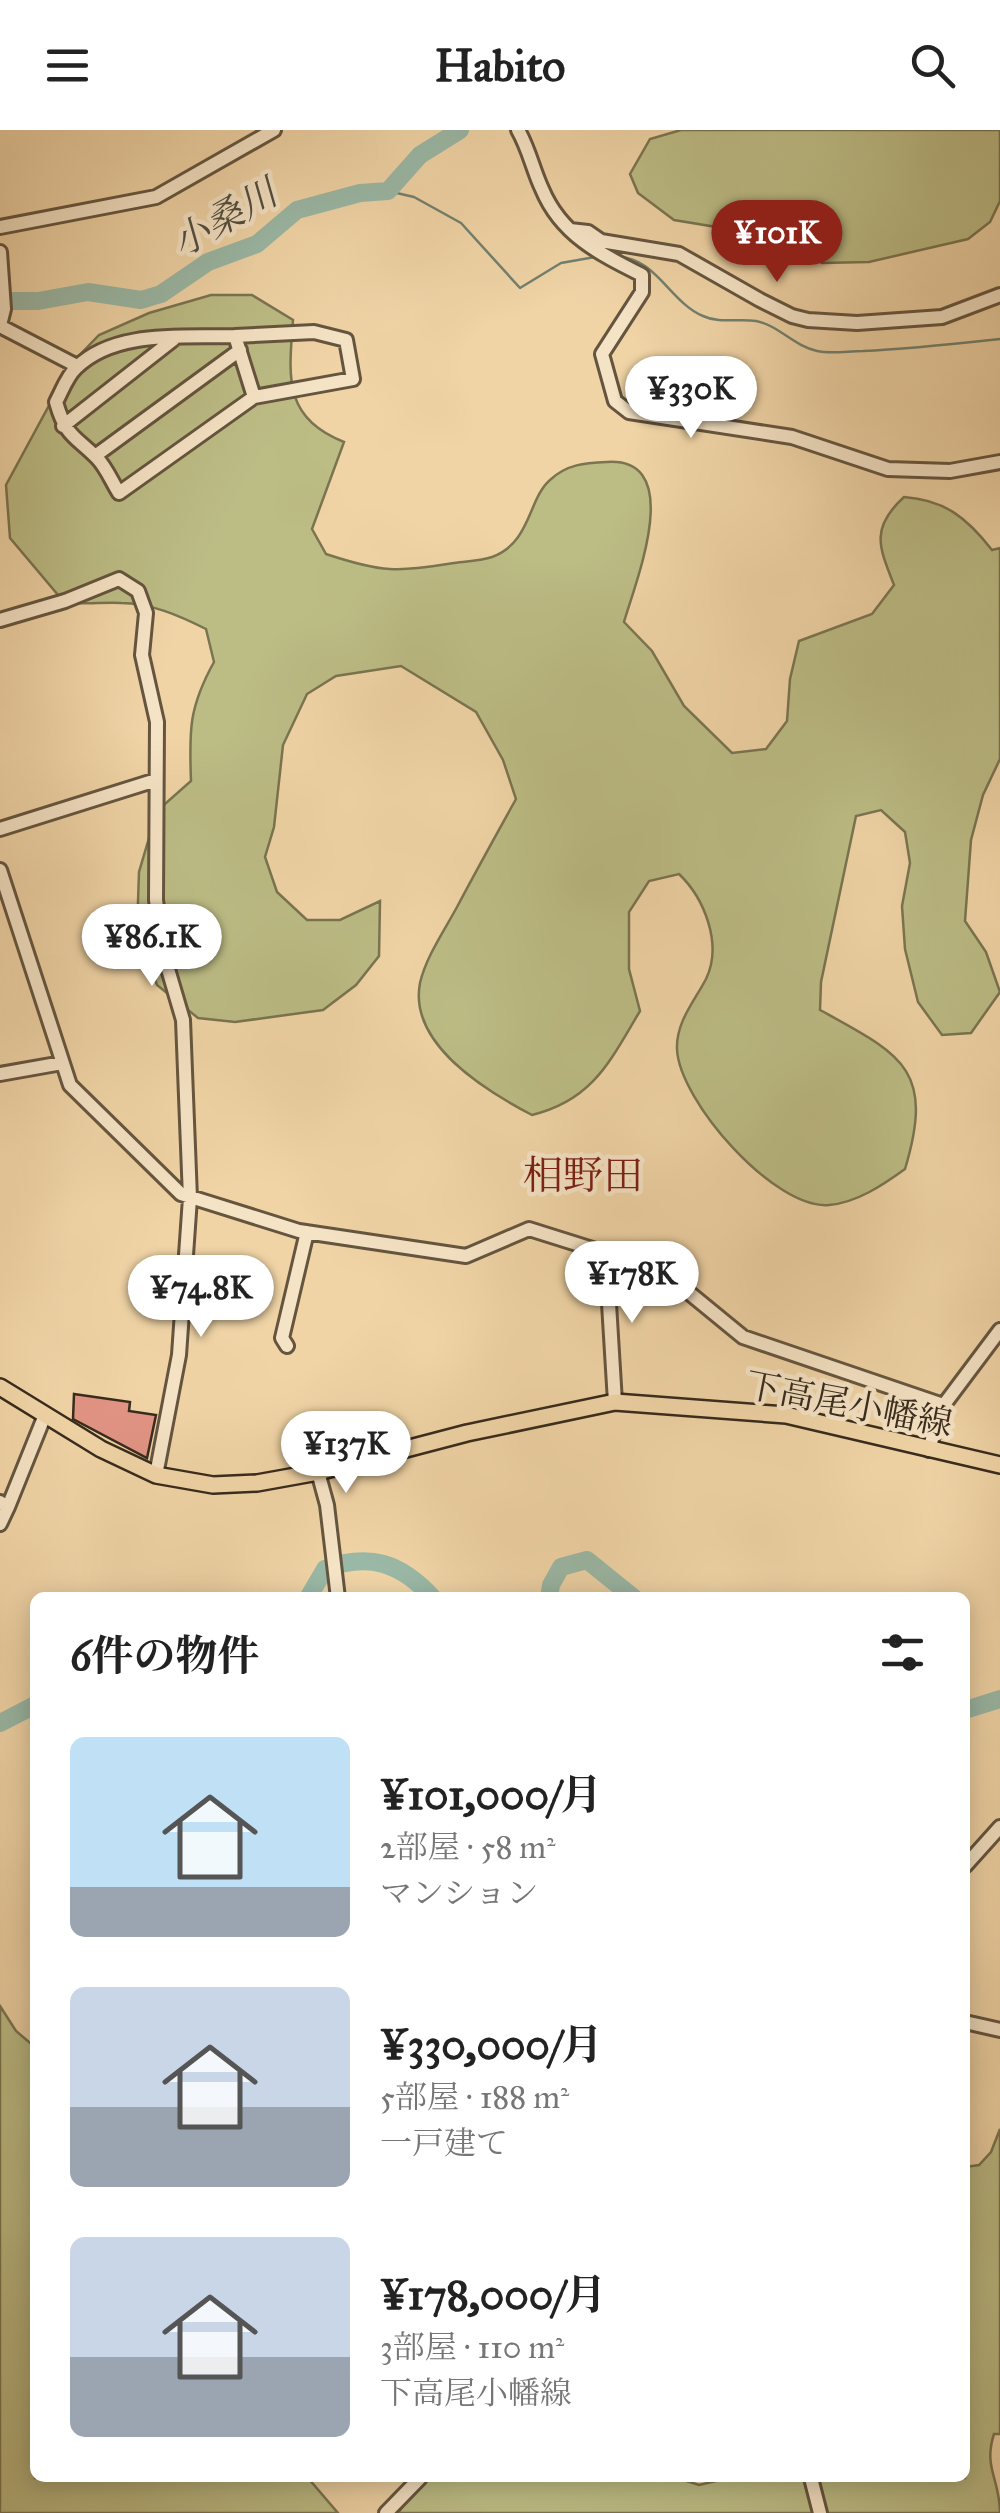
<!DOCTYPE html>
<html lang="ja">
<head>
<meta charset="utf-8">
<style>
  body { margin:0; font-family:"IM FELL Great Primer","Noto Serif JP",serif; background:#f6f6f6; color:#222; height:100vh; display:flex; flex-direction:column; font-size:38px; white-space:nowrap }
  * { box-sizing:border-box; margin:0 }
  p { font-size:32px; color:#767676 }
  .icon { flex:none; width:55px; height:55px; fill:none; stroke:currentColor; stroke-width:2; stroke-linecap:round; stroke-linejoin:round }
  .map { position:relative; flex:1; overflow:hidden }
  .side { position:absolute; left:30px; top:1462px; width:940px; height:890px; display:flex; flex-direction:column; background:#fff; border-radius:15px; box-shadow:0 5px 25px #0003 }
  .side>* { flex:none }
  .price { position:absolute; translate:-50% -85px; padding:0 22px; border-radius:35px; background:#fff; color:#222; font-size:32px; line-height:65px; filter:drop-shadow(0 2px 5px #0008) }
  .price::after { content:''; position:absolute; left:50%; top:60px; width:30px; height:22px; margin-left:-15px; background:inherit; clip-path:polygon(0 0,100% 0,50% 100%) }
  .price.current { background:#8f2418; color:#fff }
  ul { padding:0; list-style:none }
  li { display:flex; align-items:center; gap:30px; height:250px; padding:0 40px }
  li span { display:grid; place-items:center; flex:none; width:280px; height:200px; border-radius:15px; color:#555 }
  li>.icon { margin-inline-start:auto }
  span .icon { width:120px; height:120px; fill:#fffc; stroke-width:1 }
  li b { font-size:42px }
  h2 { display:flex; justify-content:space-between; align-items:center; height:120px; padding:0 40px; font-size:42px }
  header { display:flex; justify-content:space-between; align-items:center; height:130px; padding:0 40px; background:#fff; font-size:45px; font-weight:700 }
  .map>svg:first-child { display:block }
</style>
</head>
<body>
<header><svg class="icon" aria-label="menu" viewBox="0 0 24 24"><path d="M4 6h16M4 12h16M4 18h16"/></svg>Habito<svg class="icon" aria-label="search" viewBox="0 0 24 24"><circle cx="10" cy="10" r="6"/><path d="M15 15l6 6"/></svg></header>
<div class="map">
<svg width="1000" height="2383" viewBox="0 0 1000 2383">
  <rect width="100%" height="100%" fill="#f0d4a6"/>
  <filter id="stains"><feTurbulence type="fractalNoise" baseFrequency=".002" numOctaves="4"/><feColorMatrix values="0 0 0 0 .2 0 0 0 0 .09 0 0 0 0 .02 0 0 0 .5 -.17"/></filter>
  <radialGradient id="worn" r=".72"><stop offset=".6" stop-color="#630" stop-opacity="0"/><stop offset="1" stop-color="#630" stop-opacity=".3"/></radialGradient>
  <path fill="#bcbc85" stroke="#7a7451" stroke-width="2.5" d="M681 0H1000V71L990 92 968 109 869 132 822 133 783 108 674 90 638 63 630 44 650 9Z
    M211 165H252L293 190C289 245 282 288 344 312L312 399 326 424C383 443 396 442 454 433 466 431 480 431 492 427 531 413 528 369 550 350 567 334 585 333 607 332 687 327 635 453 624 492L652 521 684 576 732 623 766 619 787 591 790 549 799 511 872 484 894 455C879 417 870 398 904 367 945 370 967 388 992 420L1000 418V629L983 665 971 710 965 791 986 822 1000 862 971 903 942 905 918 872 905 819 902 776 910 733 905 702 881 680 856 686 821 852 820 880C902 925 935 939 905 1039 883 1055 856 1073 829 1075 775 1080 679 971 677 919 676 892 694 872 706 849 723 814 704 768 679 744L649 751 629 782V839L640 881C610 931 593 970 532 985 488 962 408 915 420 853 426 827 444 801 457 777 476 741 496 705 516 669L503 630 476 582 401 536 336 546 307 564 283 615 274 697 265 727 277 762 307 790H340L380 771 379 826 356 855 323 880 235 892 198 888 157 855 137 802 139 742 157 681 191 651C189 600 189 577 214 532L206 499C180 486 151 473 121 473 101 472 84 475 64 472L10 408 6 355 72 233 99 205 149 183Z
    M0 1876 16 1901 35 1917V2348H308L338 2383H0Z
    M1000 1999V2304H994C983 2338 1000 2349 1000 2383H398L423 2348H677L699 2355 729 2348H965V2037L979 2035 991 2022Z"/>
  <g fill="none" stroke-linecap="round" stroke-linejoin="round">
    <path stroke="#72806f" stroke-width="2.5" d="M388 61 414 67 461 93 520 158 561 133 595 127
      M618 127C655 127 671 173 703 186 720 194 738 188 756 191 778 195 794 216 817 221 831 224 848 221 863 221 909 219 954 214 1000 209"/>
    <path stroke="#9ab8a6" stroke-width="18" d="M0 171H38L88 162 141 170 161 164 208 132 257 114 297 80 360 63 388 61 420 25 460 0
      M308 1468 325 1439C369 1422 401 1433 433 1468
      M549 1468 551 1455 561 1437 587 1430 634 1468
      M965 1580 1000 1569
      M0 1593 35 1575"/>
  </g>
  <path fill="#e29484" stroke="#372b1d" stroke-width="2.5" d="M74 1264 130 1272 129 1281 156 1285 147 1328 73 1289Z"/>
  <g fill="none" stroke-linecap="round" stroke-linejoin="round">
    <defs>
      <path id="minor" d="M518 0C529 19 533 40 542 59 561 105 600 124 642 145V162L602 224 615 271 629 282 792 307 888 339 950 341 1000 332
        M0 97 156 67 274 0
        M570 100 588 102 601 111 679 124 760 170 792 186 808 190 857 193 942 187 1000 165
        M0 122 4 179 0 195
        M0 196 77 236
        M235 206 254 267 119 363C112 352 106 337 97 328 74 305 66 307 56 272 62 261 67 246 76 238 115 199 185 208 235 206Z
        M235 206 314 202 346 210 353 249 254 267
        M63 296 174 209
        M95 326 240 220
        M0 490 65 471 119 449 138 461 146 483 142 525 157 592 156 770 163 822 183 890 190 1068 179 1225 156 1345
        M0 699 156 650
        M0 740 70 955 181 1064 299 1101 466 1126 529 1099 599 1121 682 1157 743 1207 943 1275
        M0 944 62 933
        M606 1124 615 1272
        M287 1216 282 1208 307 1102
        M929 1320 940 1280 1000 1200
        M318 1342 327 1375 338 1468
        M0 1372 8 1377 0 1394
        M8 1377 45 1285
        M965 1736 1000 1697
        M965 1892 1000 1900
        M811 2348 820 2383
        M386 2383 420 2348"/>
      <path id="major" d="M0 1257 101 1319 156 1345 213 1355 257 1353 318 1342 467 1303 615 1272 786 1285 1000 1335"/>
    </defs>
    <use href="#minor" stroke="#65553f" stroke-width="18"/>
    <use href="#major" stroke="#372b1d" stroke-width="20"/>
    <use href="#minor" stroke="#f5e3c5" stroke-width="12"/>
    <use href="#major" stroke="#f0d4a6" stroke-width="15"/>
  </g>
  <g text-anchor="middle" stroke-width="9" stroke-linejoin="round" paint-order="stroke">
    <g font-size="35" fill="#372b1d" stroke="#f5e3c5">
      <text transform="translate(849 1274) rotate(11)" y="12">下高尾小幡線</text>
    </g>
    <g font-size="38" font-style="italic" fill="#504e3f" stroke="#f5e3c5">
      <text transform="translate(224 88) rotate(-30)" y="13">小桑川</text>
    </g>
    <g font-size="40" fill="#7a1f14" stroke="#f5e3c5">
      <text x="583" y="1059">相野田</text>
    </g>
  </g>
  <rect width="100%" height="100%" filter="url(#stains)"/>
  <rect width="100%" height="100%" fill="url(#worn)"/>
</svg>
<b class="price current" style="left:777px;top:155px">¥101K</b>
<b class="price" style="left:691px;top:311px">¥330K</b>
<b class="price" style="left:152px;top:859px">¥86.1K</b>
<b class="price" style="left:632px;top:1196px">¥178K</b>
<b class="price" style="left:201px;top:1210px">¥74.8K</b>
<b class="price" style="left:346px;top:1366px">¥137K</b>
<section class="side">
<h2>6件の物件<svg class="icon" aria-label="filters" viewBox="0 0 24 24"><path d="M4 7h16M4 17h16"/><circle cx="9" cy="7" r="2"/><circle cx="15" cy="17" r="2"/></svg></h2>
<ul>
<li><span style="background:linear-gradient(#bfe0f5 75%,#9aa5b1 0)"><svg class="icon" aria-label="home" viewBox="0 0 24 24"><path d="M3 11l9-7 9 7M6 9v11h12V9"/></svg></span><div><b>¥101,000/月</b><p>2部屋 · 58 m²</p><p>マンション</p></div></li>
<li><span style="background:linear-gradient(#c9d6e8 60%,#9aa5b1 0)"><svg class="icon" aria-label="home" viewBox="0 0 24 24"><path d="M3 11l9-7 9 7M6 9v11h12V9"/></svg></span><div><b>¥330,000/月</b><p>5部屋 · 188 m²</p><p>一戸建て</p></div></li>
<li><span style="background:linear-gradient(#c9d6e8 60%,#9aa5b1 0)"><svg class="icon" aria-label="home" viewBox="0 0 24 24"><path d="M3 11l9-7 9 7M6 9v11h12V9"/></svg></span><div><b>¥178,000/月</b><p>3部屋 · 110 m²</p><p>下高尾小幡線</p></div></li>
</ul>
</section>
</div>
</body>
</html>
